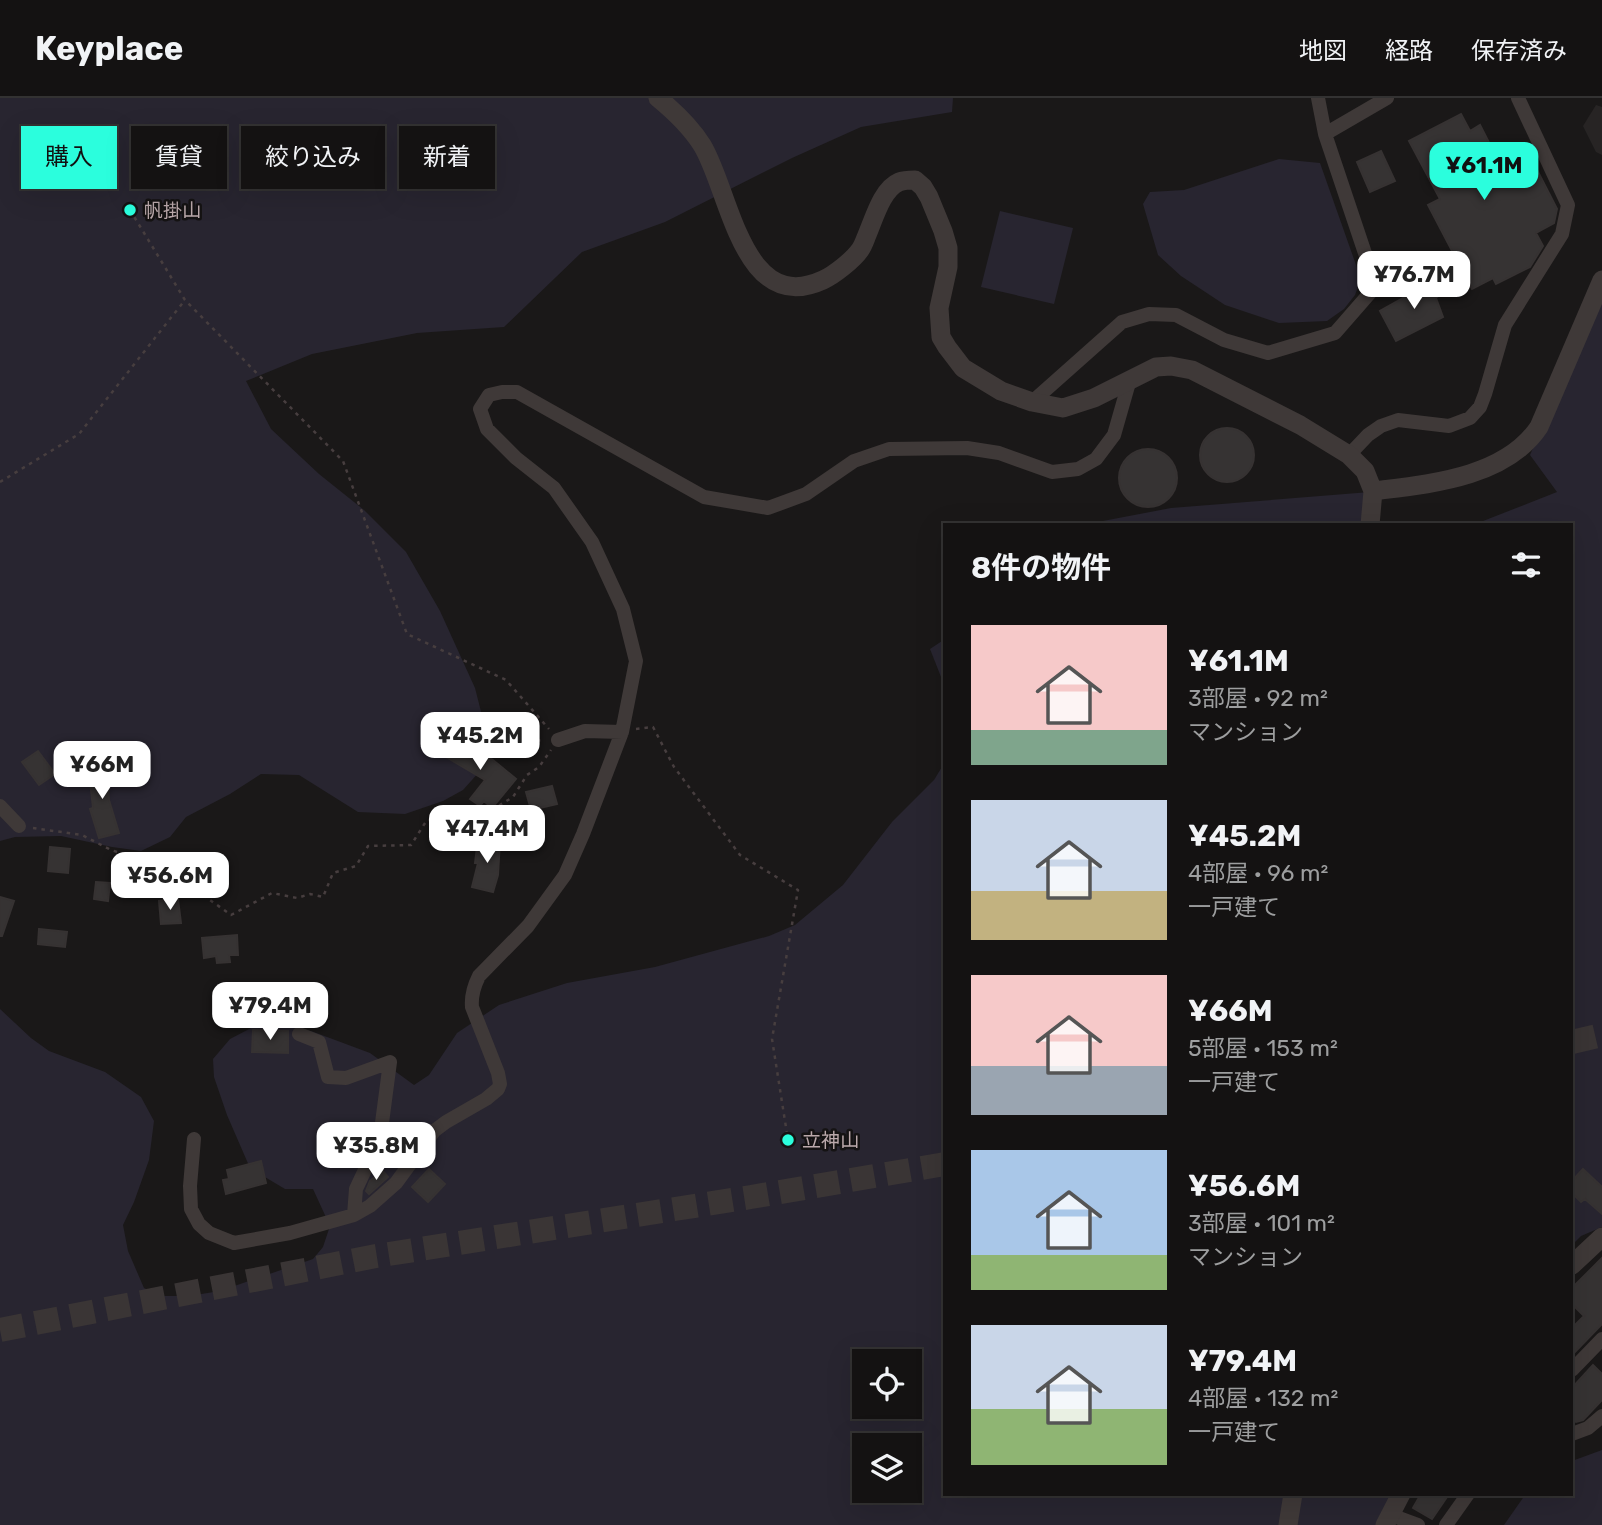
<!DOCTYPE html>
<html lang="ja">
<head>
<meta charset="utf-8">
<style>
  body { margin:0; font-family:Rubik,"Noto Sans JP",sans-serif; background:#1d1b1b; color:#f1f3f6; height:100vh; display:flex; flex-direction:column; font-size:26px; white-space:nowrap }
  * { box-sizing:border-box; margin:0 }
  p { font-size:23px; color:#9d9e9f }
  .icon { flex:none; width:38px; height:38px; fill:none; stroke:currentColor; stroke-width:2; stroke-linecap:round; stroke-linejoin:round }
  .map { position:relative; flex:1; overflow:hidden }
  .sheet { position:absolute; left:943px; top:425px; width:630px; height:973px; display:flex; flex-direction:column; background:#141212; border-radius:0px; box-shadow:0 7px 28px #0002,0 0 0 2px #333232 }
  .sheet>* { flex:none }
  .banner { position:absolute; left:21px; top:28px; width:665px; height:63px; display:flex; gap:14px }
  .buttons { position:absolute; left:852px; top:1251px; display:grid; gap:14px }
  .buttons a { display:grid; place-items:center; width:70px; height:70px; border-radius:0px; background:#141212; box-shadow:0 7px 28px #0002,0 0 0 2px #333232; font-size:35px }
  .price { position:absolute; translate:-50% -60px; padding:0 16px; border-radius:14px; background:#fff; color:#222; font-size:23px; line-height:46px; filter:drop-shadow(0 2px 4px #0008) }
  .price::after { content:''; position:absolute; left:50%; top:42px; width:21px; height:16px; margin-left:-10px; background:inherit; clip-path:polygon(0 0,100% 0,50% 100%) }
  .price.selected { background:#2bfedd; color:#111 }
  ul { padding:0; list-style:none }
  li { display:flex; align-items:center; gap:21px; height:175px; padding:0 28px }
  li span { display:grid; place-items:center; flex:none; width:196px; height:140px; border-radius:0px; color:#555 }
  li>.icon { margin-inline-start:auto }
  span .icon { width:84px; height:84px; fill:#fffc; stroke-width:1 }
  li b { font-size:30px }
  h2 { display:flex; justify-content:space-between; align-items:center; height:84px; padding:0 28px; font-size:30px }
  .tag { padding:0 24px; border-radius:0px; background:#141212; box-shadow:0 7px 28px #0002,0 0 0 2px #333232; font-size:24px; line-height:63px }
  .tag.selected { background:#2bfedd; color:#111 }
  header { display:flex; align-items:center; gap:42px; box-sizing:border-box; height:98px; padding:0 35px; background:#141212; border-bottom:2px solid #333232 }
  header strong { font-size:33px }
  nav { display:flex; gap:38px; margin-inline-start:auto; font-size:24px }
  .map>svg:first-child { display:block }
</style>
</head>
<body>
<header>
<strong>Keyplace</strong>
<nav><a>地図</a><a>経路</a><a>保存済み</a></nav>
</header>
<div class="map">
<svg width="1602" height="1427" viewBox="0 0 1602 1427">
  <rect width="100%" height="100%" fill="#1a1818"/>
  <path fill="#272424" d="M1596 7 1602 9V57L1596 54 1583 28Z"/>
  <path fill="#282530" fill-rule="evenodd" d="M0 0H953L952 14 861 29 792 60 665 124 582 154 504 229 417 235 312 256 246 283 271 331 319 376 364 412 406 454 440 513 475 590 487 637 480 673 463 692 443 703 405 716 358 714 299 677 261 676 230 696 186 719 170 739 141 753 112 749 61 738 15 739 0 743Z
    M1279 61 1320 65 1361 181 1355 197 1344 211 1327 223 1279 225 1225 207 1181 178 1158 157 1143 106 1150 94 1184 92Z
    M1000 113 1073 130 1054 206 981 189Z
    M1602 193V1129L1581 1138 1572 1147V427H1473L1557 394 1530 357Z
    M1370 394 1367 427H1082L1171 410Z
    M945 541V589L930 551Z
    M945 664V1396L1394 1397 1380 1427H0V911L31 940 49 953 105 974 141 999 154 1023 149 1062 134 1104 123 1127 128 1153 144 1190 161 1198H189L220 1193 313 1161 323 1149 330 1128 313 1091H285L250 1070 227 1017 214 979 213 961 230 941 253 929 276 926 311 933 370 955 414 987 429 977 457 935 499 907 567 885 655 869 769 838 795 827 843 787 892 724 934 682ZM864 1264H910V1309H864ZM864 1348H910V1393H864Z
    M1602 1352V1427H1504L1525 1397 1572 1396V1363Z"/>
  <path fill="#363333" stroke="#363232" stroke-width="2" d="M1461 16 1470 33 1480 27 1503 72 1530 58 1557 111 1554 125 1536 135 1543 148 1530 169 1496 186 1493 180 1472 191 1428 107 1440 101 1409 43Z
    M1381 53 1395 83 1370 94 1357 64Z
    M1435 182 1442 194 1436 200 1443 219 1396 243 1380 213Z
    M1200 357a27 27 0 1 1 54 0a27 27 0 1 1-54 0Z
    M1119 380a29 29 0 1 1 58 0a29 29 0 1 1-58 0Z
    M452 638 493 662 516 681 492 710 484 703 480 708 470 701 485 682 441 656Z
    M38 653 55 676 39 687 22 664Z
    M107 664 109 702 119 735 99 740 90 711 93 710 88 666Z
    M552 688 557 706 531 712 526 694Z
    M478 741 500 743 498 777 493 794 472 789 478 765H475Z
    M50 749 70 751 68 775 48 773Z
    M96 784 110 785 108 803 94 801Z
    M0 799 14 803 2 838H0Z
    M178 801 181 825 161 826 159 803Z
    M39 831 67 834 65 849 38 846Z
    M237 837 238 857H229L230 864 217 865 216 858 204 860 202 840Z
    M253 932 288 933V955L252 954Z
    M261 1063 266 1085 226 1096 223 1082 229 1081 227 1072Z
    M429 1071 445 1086 428 1104 412 1089Z
    M1583 1071 1602 1089V1116L1585 1101 1581 1104 1572 1095V1083Z
    M383 1073 388 1079 369 1096 366 1093 370 1083Z
    M1602 1160V1226L1572 1257V1230L1584 1218 1572 1206V1190Z
    M1593 1267 1602 1276V1302L1583 1322 1576 1324 1572 1321V1290Z
    M1421 1396H1449L1432 1421 1413 1410Z"/>
  <g fill="none" stroke-linecap="round" stroke-linejoin="round">
    <path stroke="#3a3535" stroke-width="24" stroke-dasharray="24 12" stroke-linecap="butt" d="M1572 944 1602 937
      M0 1232 376 1158 751 1099 945 1066"/>
    <path stroke="#473e3f" stroke-width="2.5" stroke-dasharray="3.5 5" stroke-linecap="butt" d="M130 112 185 202 343 363 407 536 506 582 549 631
      M0 384 79 336 185 202
      M636 631 653 629 674 669 740 757 798 792 772 941 788 1042
      M440 640 456 629 522 644 544 642
      M33 730 82 737 111 752 145 763 178 780 180 797H203L231 817 272 795 297 800 310 796 323 799 333 775 356 768 368 748 411 747 427 722 475 725 495 710 513 699 527 677 539 669 551 652"/>
    <path stroke="#3f3938" stroke-width="14" d="M1325 36 1387 0
      M1032 304 1122 224 1149 216 1176 217 1224 242 1268 255 1335 235 1376 188 1325 36 1318 0
      M1349 357 1368 337 1381 328 1398 322 1449 328 1470 320 1480 309 1485 296 1505 227 1562 136 1568 107 1518 0
      M558 642 585 633 622 634
      M0 708 19 728
      M299 936 319 944 328 979 346 980 390 964 380 1040 356 1091 354 1117
      M194 1041 190 1088 191 1111 199 1126 209 1135 234 1145 290 1135 354 1117 370 1108 396 1085 434 1033 446 1024 486 1001 498 991 500 986 498 975 472 909C471 898 474 888 479 878L528 828 565 777 583 736 622 634 636 563 623 511 592 444 554 390 516 360 487 331 480 311 489 297 502 294H517L704 399 768 410 806 396 854 363 889 351 967 350 999 355 1052 374 1078 371 1096 361 1114 337 1130 281
      M1572 1272 1602 1241
      M1572 1336 1588 1330 1602 1318
      M1391 1417 1418 1427
      M1446 1427 1468 1396"/>
    <path stroke="#3f3938" stroke-width="19" d="M658 0C675 14 690 28 702 47 730 92 742 219 823 182 834 177 853 162 860 152 863 148 865 142 867 137 874 121 882 91 899 84 904 82 910 82 915 82L923 89 929 99 943 133 948 150V169L939 210 941 239 947 249 963 270 1001 293 1032 304 1063 310 1094 300 1156 269 1171 268 1192 272 1300 327 1349 357 1365 373 1373 393 1370 427
      M1373 393C1429 386 1505 380 1539 329L1602 182
      M1572 1167 1602 1139
      M1288 1427 1293 1396
      M1385 1427 1401 1396"/>
  </g>
  <g fill="#2bfedd" stroke="#151313" stroke-width="2.5">
    <circle cx="130" cy="112" r="7"/>
    <circle cx="788" cy="1042" r="7"/>
  </g>
  <g text-anchor="middle" stroke-width="5" stroke-linejoin="round" paint-order="stroke">
    <g font-size="19" fill="#bba9ab" stroke="#151313" text-anchor="start">
      <text x="144" y="119">帆掛山</text>
      <text x="802" y="1049">立神山</text>
    </g>
  </g>
</svg>
<div class="buttons">
<a><svg class="icon" aria-label="locate" viewBox="0 0 24 24"><circle cx="12" cy="12" r="6"/><path d="M12 2v4M12 18v4M2 12h4M18 12h4"/></svg></a>
<a><svg class="icon" aria-label="layers" viewBox="0 0 24 24"><path d="M12 4l9 5-9 5-9-5zM3 14l9 5 9-5"/></svg></a>
</div>
<b class="price selected" style="left:1484px;top:104px">¥61.1M</b>
<b class="price" style="left:1414px;top:213px">¥76.7M</b>
<b class="price" style="left:480px;top:674px">¥45.2M</b>
<b class="price" style="left:102px;top:703px">¥66M</b>
<b class="price" style="left:487px;top:767px">¥47.4M</b>
<b class="price" style="left:170px;top:814px">¥56.6M</b>
<b class="price" style="left:270px;top:944px">¥79.4M</b>
<b class="price" style="left:376px;top:1084px">¥35.8M</b>
<div class="banner">
<a class="tag selected">購入</a>
<a class="tag">賃貸</a>
<a class="tag">絞り込み</a>
<a class="tag">新着</a>
</div>
<section class="sheet">
<h2>8件の物件<svg class="icon" aria-label="filters" viewBox="0 0 24 24"><path d="M4 7h16M4 17h16"/><circle cx="9" cy="7" r="2"/><circle cx="15" cy="17" r="2"/></svg></h2>
<ul>
<li><span style="background:linear-gradient(#f6c9c9 75%,#7fa58c 0)"><svg class="icon" aria-label="home" viewBox="0 0 24 24"><path d="M3 11l9-7 9 7M6 9v11h12V9"/></svg></span><div><b>¥61.1M</b><p>3部屋 · 92 m²</p><p>マンション</p></div></li>
<li><span style="background:linear-gradient(#c9d6e8 65%,#c2b280 0)"><svg class="icon" aria-label="home" viewBox="0 0 24 24"><path d="M3 11l9-7 9 7M6 9v11h12V9"/></svg></span><div><b>¥45.2M</b><p>4部屋 · 96 m²</p><p>一戸建て</p></div></li>
<li><span style="background:linear-gradient(#f6c9c9 65%,#9aa5b1 0)"><svg class="icon" aria-label="home" viewBox="0 0 24 24"><path d="M3 11l9-7 9 7M6 9v11h12V9"/></svg></span><div><b>¥66M</b><p>5部屋 · 153 m²</p><p>一戸建て</p></div></li>
<li><span style="background:linear-gradient(#a9c7e8 75%,#8fb573 0)"><svg class="icon" aria-label="home" viewBox="0 0 24 24"><path d="M3 11l9-7 9 7M6 9v11h12V9"/></svg></span><div><b>¥56.6M</b><p>3部屋 · 101 m²</p><p>マンション</p></div></li>
<li><span style="background:linear-gradient(#c9d6e8 60%,#8fb573 0)"><svg class="icon" aria-label="home" viewBox="0 0 24 24"><path d="M3 11l9-7 9 7M6 9v11h12V9"/></svg></span><div><b>¥79.4M</b><p>4部屋 · 132 m²</p><p>一戸建て</p></div></li>
</ul>
</section>
</div>
</body>
</html>
